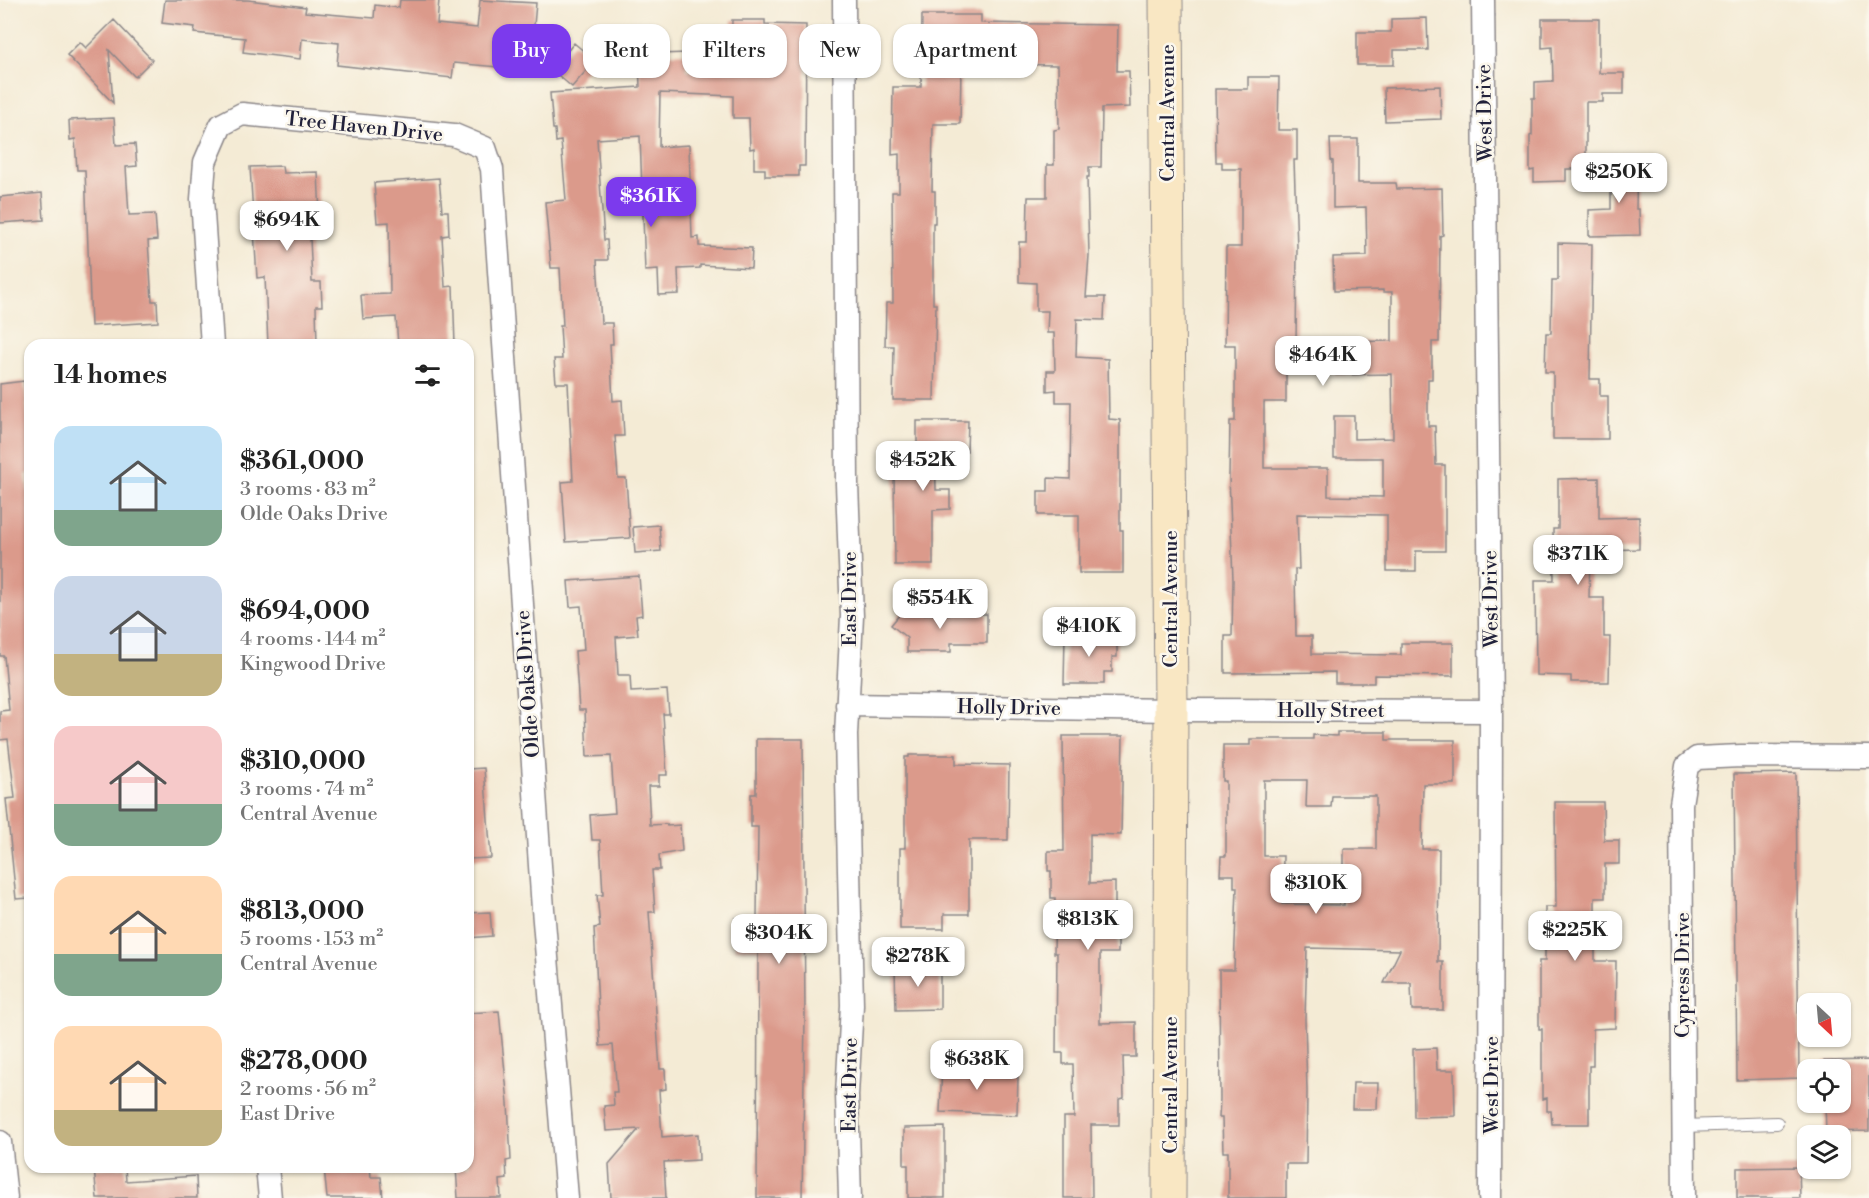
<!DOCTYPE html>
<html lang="en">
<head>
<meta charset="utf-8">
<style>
  body { margin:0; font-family:"Libre Bodoni",serif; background:#f6f6f6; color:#222; height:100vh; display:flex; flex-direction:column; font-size:22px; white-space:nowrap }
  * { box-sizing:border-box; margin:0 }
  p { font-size:20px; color:#767676 }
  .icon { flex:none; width:33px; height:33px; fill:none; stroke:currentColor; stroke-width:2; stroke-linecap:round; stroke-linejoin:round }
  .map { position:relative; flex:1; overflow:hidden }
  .details { position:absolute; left:24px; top:339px; width:450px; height:834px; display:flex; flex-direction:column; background:#fff; border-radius:18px; box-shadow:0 2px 4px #0004 }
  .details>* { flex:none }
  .banner { position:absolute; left:492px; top:24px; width:570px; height:54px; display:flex; gap:12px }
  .needle { width:39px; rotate:154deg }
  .tools { position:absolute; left:1797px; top:993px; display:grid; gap:12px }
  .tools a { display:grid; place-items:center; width:54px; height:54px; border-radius:12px; background:#fff; box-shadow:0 2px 4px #0004; font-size:30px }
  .price { position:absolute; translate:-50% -51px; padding:0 14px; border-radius:12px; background:#fff; color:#222; font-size:20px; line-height:39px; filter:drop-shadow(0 2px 3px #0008) }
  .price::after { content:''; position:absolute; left:50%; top:36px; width:18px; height:14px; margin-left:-9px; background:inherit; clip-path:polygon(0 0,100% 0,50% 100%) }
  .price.selected { background:#7c3aed; color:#fff }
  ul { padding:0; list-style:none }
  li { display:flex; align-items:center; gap:18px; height:150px; padding:0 30px }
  li span { display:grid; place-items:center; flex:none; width:168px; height:120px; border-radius:18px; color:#555 }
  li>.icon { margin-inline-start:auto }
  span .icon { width:72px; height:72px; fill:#fffc; stroke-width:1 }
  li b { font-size:26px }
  h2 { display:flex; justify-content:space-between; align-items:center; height:72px; padding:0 30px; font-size:26px }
  .chip { padding:0 21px; border-radius:18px; background:#fff; box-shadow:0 2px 4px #0004; font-size:21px; line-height:54px }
  .chip.selected { background:#7c3aed; color:#fff }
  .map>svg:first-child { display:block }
</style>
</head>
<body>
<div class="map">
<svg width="1869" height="1198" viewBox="0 0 1869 1198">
  <rect width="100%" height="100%" fill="#fbf7ec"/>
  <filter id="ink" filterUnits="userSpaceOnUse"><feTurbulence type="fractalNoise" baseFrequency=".0167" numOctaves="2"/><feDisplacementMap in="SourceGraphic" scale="12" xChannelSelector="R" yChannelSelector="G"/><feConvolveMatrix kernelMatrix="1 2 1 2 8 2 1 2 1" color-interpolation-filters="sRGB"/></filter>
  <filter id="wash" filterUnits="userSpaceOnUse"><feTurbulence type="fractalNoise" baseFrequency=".008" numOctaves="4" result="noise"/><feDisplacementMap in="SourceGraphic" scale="24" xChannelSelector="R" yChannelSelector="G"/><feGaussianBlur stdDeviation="1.35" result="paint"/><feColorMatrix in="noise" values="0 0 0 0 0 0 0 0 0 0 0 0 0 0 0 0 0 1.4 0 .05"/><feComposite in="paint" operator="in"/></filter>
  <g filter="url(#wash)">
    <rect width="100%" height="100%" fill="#f4ebd5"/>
    <g id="blocks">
      <path fill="#db9a8b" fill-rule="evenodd" d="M165 0H248L306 7 305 12 374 18 375 5 399 8 400 0H439L437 24 477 28 480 0 536 3 532 48 500 46 498 67 454 63 452 78 337 65 339 43 302 39 300 59 243 52 245 38 194 33 195 27 162 23Z
        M922 15H981V23L1118 25 1117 71H1129L1130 107 1102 108 1101 167H1089V177H1087L1089 255 1086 297H1105L1104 320 1077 319 1076 357 1108 359 1109 419 1120 420V530H1123V573H1079V515H1038V491H1048V478L1070 479 1071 402H1056V390L1047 391V371H1055L1054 333H1047L1048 311H1036V283L1019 282V242H1027L1028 197H1047V165H1054V130L1059 129 1058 65 981 64V67H961L960 124H933L932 191H935V223H933V304H936L934 400H893L894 346H885L886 303H893L892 192H899V154L892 155 893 87H921Z
        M1427 18 1428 50H1394V65H1357V32H1391V19Z
        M1542 19H1599V73H1624V94H1603V102H1586V169H1566V181L1534 182V170L1530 171V136L1532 135V98H1535V82L1553 81 1552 47 1542 48Z
        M114 20 152 60 135 77 109 50 113 103 67 55 80 42 86 48Z
        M732 20H765V24L806 25 805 166H799V176H765V169H754V148L750 149 749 118H733V96L660 93 659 147 689 145 692 238 699 237V246L752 248 751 268 700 265V268L678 269 679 294 659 295 658 270 645 271 640 136 597 139 604 240H607L608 260H597L601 323H612L613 344H610L613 401 622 400 624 436H615L618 478H626L630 538 566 542 562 482 573 481 568 383H556L554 359H562L560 326H563L560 268H551L545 202 566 200 561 141 556 142 555 129H553L550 93 640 87 639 62H659V54L687 53V70L731 71Z
        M574 43 592 58 589 61 592 64 572 87 552 70Z
        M1248 77H1279L1278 130H1297V160H1294L1297 248 1296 345H1286V402H1264V468H1328V496L1383 497V458H1334V416H1354V439L1393 438 1392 374 1336 375 1335 342 1392 341V292H1383V290L1334 291 1333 257 1367 256 1366 207 1333 208V161L1331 160 1330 139H1358V183H1396L1397 189 1442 188 1443 235 1440 236 1439 342H1432V379H1428V426H1435L1436 465H1445V551H1416V571H1387V515L1297 514 1299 569H1295L1296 636H1312V654L1401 655V643H1453V676L1374 675V683H1335V672L1225 673V636H1232L1233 580 1229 477 1230 421H1235V345H1225L1226 247H1241V169H1222V162H1216L1215 89H1248Z
        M1440 86 1441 119 1385 121 1384 88Z
        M114 118 116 145 135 144 137 166 126 167 129 215 155 214 157 240 148 241 152 301H157L158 322 91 326 85 170H77L75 139 70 140 69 120Z
        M1611 160H1637L1636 209H1639L1640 235 1589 236V210L1611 209Z
        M282 166 283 173 318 172 320 216H309L312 282H321L322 306H316L317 345H268L265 277 257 278 250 167Z
        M439 178 442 211H448L449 235 442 236 445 287 453 286 455 345H398L396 317 363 319 361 295 390 294 389 222 377 223 374 183Z
        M42 193 44 220 0 223V197Z
        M1558 243 1592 244 1590 379H1600V396H1608V439H1553V372H1545L1546 333H1551L1552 280H1558Z
        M24 381 30 441V474H26L30 516V898L16 899 6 799 15 798 8 739 0 740V711L9 710 4 656H0V384Z
        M917 421H968L967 451H935L936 490H950V509L933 510V565H895L894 469 917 468Z
        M1599 478V518L1639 517V549L1600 550V554L1590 555 1589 598H1604V637H1610L1609 682H1571V676L1536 675 1535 580H1554L1553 529H1558V479Z
        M659 525 661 551 635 553 633 527Z
        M639 576 642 615 636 616 638 635 616 637 618 675H630L631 692 667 690 669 714H663L667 775H659V786H648L650 825 667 824V826L680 825 682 851 659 855 660 870H652L655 912H649L660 1069H665L666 1089 659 1090 662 1137 698 1134 699 1160 664 1162 666 1198H611L609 1164 639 1129 606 1131 604 1106 614 1105 613 1092H617L613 1045 600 1046 594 928 600 927 597 895H603L600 840H592L590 815 615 813 611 756 587 757 585 710H579L575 651 584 650 581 606 570 607 568 581Z
        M910 602 924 614H987V643H951V652H907V638L891 625Z
        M1065 635 1117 636V657H1112V672H1104V684H1064Z
        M1337 732H1386V740H1455V784H1423L1422 849H1439L1438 962H1443V1010H1412L1411 983H1384L1400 950 1307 948 1305 1019 1307 1091 1306 1164H1286V1198H1228V1152H1223L1222 1118H1219L1220 1099 1219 970H1234L1237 887H1234V875H1220L1221 856H1226V781H1223V745H1250V739H1313V735L1337 736ZM1264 780H1307L1306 807H1331L1332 796H1376V849H1344V905L1282 904 1283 856H1264Z
        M1063 736H1123L1121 835 1090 834V883L1115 882V904H1118V953H1100V1023L1136 1022V1057H1123L1124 1098 1119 1099V1125H1091L1092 1198H1064V1117H1074L1073 1064H1063V1053H1056L1057 953H1054L1055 898H1051V871H1048V851H1064Z
        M756 739H803L805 1019 802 1198H757L758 949H735V918H757L758 827H751V794H756Z
        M909 755H956V764L1009 765 1008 840H969V914H944V929H900V848H905V757H909Z
        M484 768 491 858 468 859V769Z
        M1796 773 1799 1078 1737 1080 1734 774Z
        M1555 802H1603L1604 840H1619V864H1605V898H1595V961H1616L1615 1028 1593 1029V1066H1589V1124H1552L1551 1111H1547V1098L1542 1099V1029H1539V961H1545V907H1556Z
        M490 912 492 936 468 938V913Z
        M940 967V1009L896 1010 895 968Z
        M499 1011 508 1103 511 1160 506 1161 507 1179 500 1180 501 1198H458L456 1167H468V1150H470L468 1118V1013Z
        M1436 1048 1437 1070H1454L1455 1116 1414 1117 1413 1049Z
        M1869 1060V1131L1826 1132 1825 1102H1840V1070H1825L1824 1061Z
        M942 1065 989 1067 994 1076 1018 1077 1017 1115 940 1112Z
        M1353 1083H1378L1377 1109H1352Z
        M945 1127V1198H908V1165H904V1128Z
        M125 1167 126 1181 196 1176 197 1198H97L94 1169Z
        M324 1167H370L371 1177H381L383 1198H327Z
        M1799 1167 1800 1198H1737V1168Z"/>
    </g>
  </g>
  <g filter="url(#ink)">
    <use href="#blocks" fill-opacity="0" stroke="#8b8688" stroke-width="1.5"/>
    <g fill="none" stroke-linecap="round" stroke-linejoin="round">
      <defs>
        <path id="lane" d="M1683 1126 1777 1123"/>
        <path id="street" d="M844 0 847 484 852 616 846 735 852 1005 847 1095 850 1198
          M1483 0 1491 711 1490 1198
          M212 345 202 199 205 162 221 125 242 114 454 135 485 148 492 169 543 909 567 1198
          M847 705 1171 710 1491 711
          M0 1142 6 1198
          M267 1167 270 1198
          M1684 1198 1681 804 1687 766 1697 758 1741 756 1869 757"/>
        <path id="secondary" d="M1166 0 1171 710 1169 1198"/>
      </defs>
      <use href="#lane" stroke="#8b8688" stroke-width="14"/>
      <use href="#street" stroke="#8b8688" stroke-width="25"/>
      <use href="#secondary" stroke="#8b8688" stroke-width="35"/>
      <use href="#lane" stroke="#fff" stroke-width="12"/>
      <use href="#street" stroke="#fff" stroke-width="22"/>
      <use href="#secondary" stroke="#f9e7c3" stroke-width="33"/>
    </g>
  </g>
  <g text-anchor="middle" stroke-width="5" stroke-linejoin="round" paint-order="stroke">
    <g font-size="20" fill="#22223b" stroke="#fbf7ec">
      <text transform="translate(1167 113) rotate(-90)" y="7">Central Avenue</text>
      <text transform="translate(1484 113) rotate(-91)" y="7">West Drive</text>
      <text transform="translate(364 126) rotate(6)" y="7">Tree Haven Drive</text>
      <text transform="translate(849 599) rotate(-90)" y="7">East Drive</text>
      <text transform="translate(1170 599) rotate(-90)" y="7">Central Avenue</text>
      <text transform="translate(1490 599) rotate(-91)" y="7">West Drive</text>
      <text transform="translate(527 684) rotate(-94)" y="7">Olde Oaks Drive</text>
      <text transform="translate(1009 707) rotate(1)" y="7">Holly Drive</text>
      <text x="1331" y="717">Holly Street</text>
      <text transform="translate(1682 975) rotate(-90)" y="7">Cypress Drive</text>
      <text transform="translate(849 1085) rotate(-89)" y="7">East Drive</text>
      <text transform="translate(1170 1085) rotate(-90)" y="7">Central Avenue</text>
      <text transform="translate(1491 1085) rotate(-90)" y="7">West Drive</text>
    </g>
  </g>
</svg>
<div class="tools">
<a><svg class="needle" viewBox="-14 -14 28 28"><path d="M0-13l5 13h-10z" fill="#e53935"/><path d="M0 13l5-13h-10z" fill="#767676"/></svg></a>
<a><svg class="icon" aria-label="locate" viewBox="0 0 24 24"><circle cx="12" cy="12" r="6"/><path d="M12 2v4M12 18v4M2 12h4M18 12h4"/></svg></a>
<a><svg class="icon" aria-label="layers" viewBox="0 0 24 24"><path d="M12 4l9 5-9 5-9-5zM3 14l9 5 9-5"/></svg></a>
</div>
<b class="price" style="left:1619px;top:204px">$250K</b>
<b class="price selected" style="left:651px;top:228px">$361K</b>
<b class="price" style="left:287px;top:252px">$694K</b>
<b class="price" style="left:1323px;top:387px">$464K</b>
<b class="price" style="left:923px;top:492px">$452K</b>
<b class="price" style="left:1578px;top:586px">$371K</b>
<b class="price" style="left:940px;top:630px">$554K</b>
<b class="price" style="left:1089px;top:658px">$410K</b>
<b class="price" style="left:1316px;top:915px">$310K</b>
<b class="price" style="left:1088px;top:951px">$813K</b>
<b class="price" style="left:1575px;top:962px">$225K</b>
<b class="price" style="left:779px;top:965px">$304K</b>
<b class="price" style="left:918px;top:988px">$278K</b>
<b class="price" style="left:977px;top:1091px">$638K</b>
<div class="banner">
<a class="chip selected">Buy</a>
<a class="chip">Rent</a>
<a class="chip">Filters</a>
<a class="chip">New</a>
<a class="chip">Apartment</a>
</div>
<section class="details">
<h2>14 homes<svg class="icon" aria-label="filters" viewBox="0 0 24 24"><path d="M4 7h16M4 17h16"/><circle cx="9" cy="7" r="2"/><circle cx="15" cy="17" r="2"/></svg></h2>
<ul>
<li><span style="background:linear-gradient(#bfe0f5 70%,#7fa58c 0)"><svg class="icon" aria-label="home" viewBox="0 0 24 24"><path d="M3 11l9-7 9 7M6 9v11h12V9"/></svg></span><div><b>$361,000</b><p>3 rooms · 83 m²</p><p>Olde Oaks Drive</p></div></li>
<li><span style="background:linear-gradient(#c9d6e8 65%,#c2b280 0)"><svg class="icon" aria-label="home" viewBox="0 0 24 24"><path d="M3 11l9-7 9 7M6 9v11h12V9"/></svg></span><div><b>$694,000</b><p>4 rooms · 144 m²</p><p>Kingwood Drive</p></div></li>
<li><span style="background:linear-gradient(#f6c9c9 65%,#7fa58c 0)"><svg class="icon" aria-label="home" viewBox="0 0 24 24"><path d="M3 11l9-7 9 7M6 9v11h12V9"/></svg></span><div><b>$310,000</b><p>3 rooms · 74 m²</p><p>Central Avenue</p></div></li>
<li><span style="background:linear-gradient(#ffd9b3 65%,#7fa58c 0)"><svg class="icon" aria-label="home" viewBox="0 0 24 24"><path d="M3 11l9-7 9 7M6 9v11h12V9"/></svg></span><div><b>$813,000</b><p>5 rooms · 153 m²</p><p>Central Avenue</p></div></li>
<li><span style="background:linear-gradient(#ffd9b3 70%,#c2b280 0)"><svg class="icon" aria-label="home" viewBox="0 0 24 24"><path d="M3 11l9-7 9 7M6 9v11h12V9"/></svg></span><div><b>$278,000</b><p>2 rooms · 56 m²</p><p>East Drive</p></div></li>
</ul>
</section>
</div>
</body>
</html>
